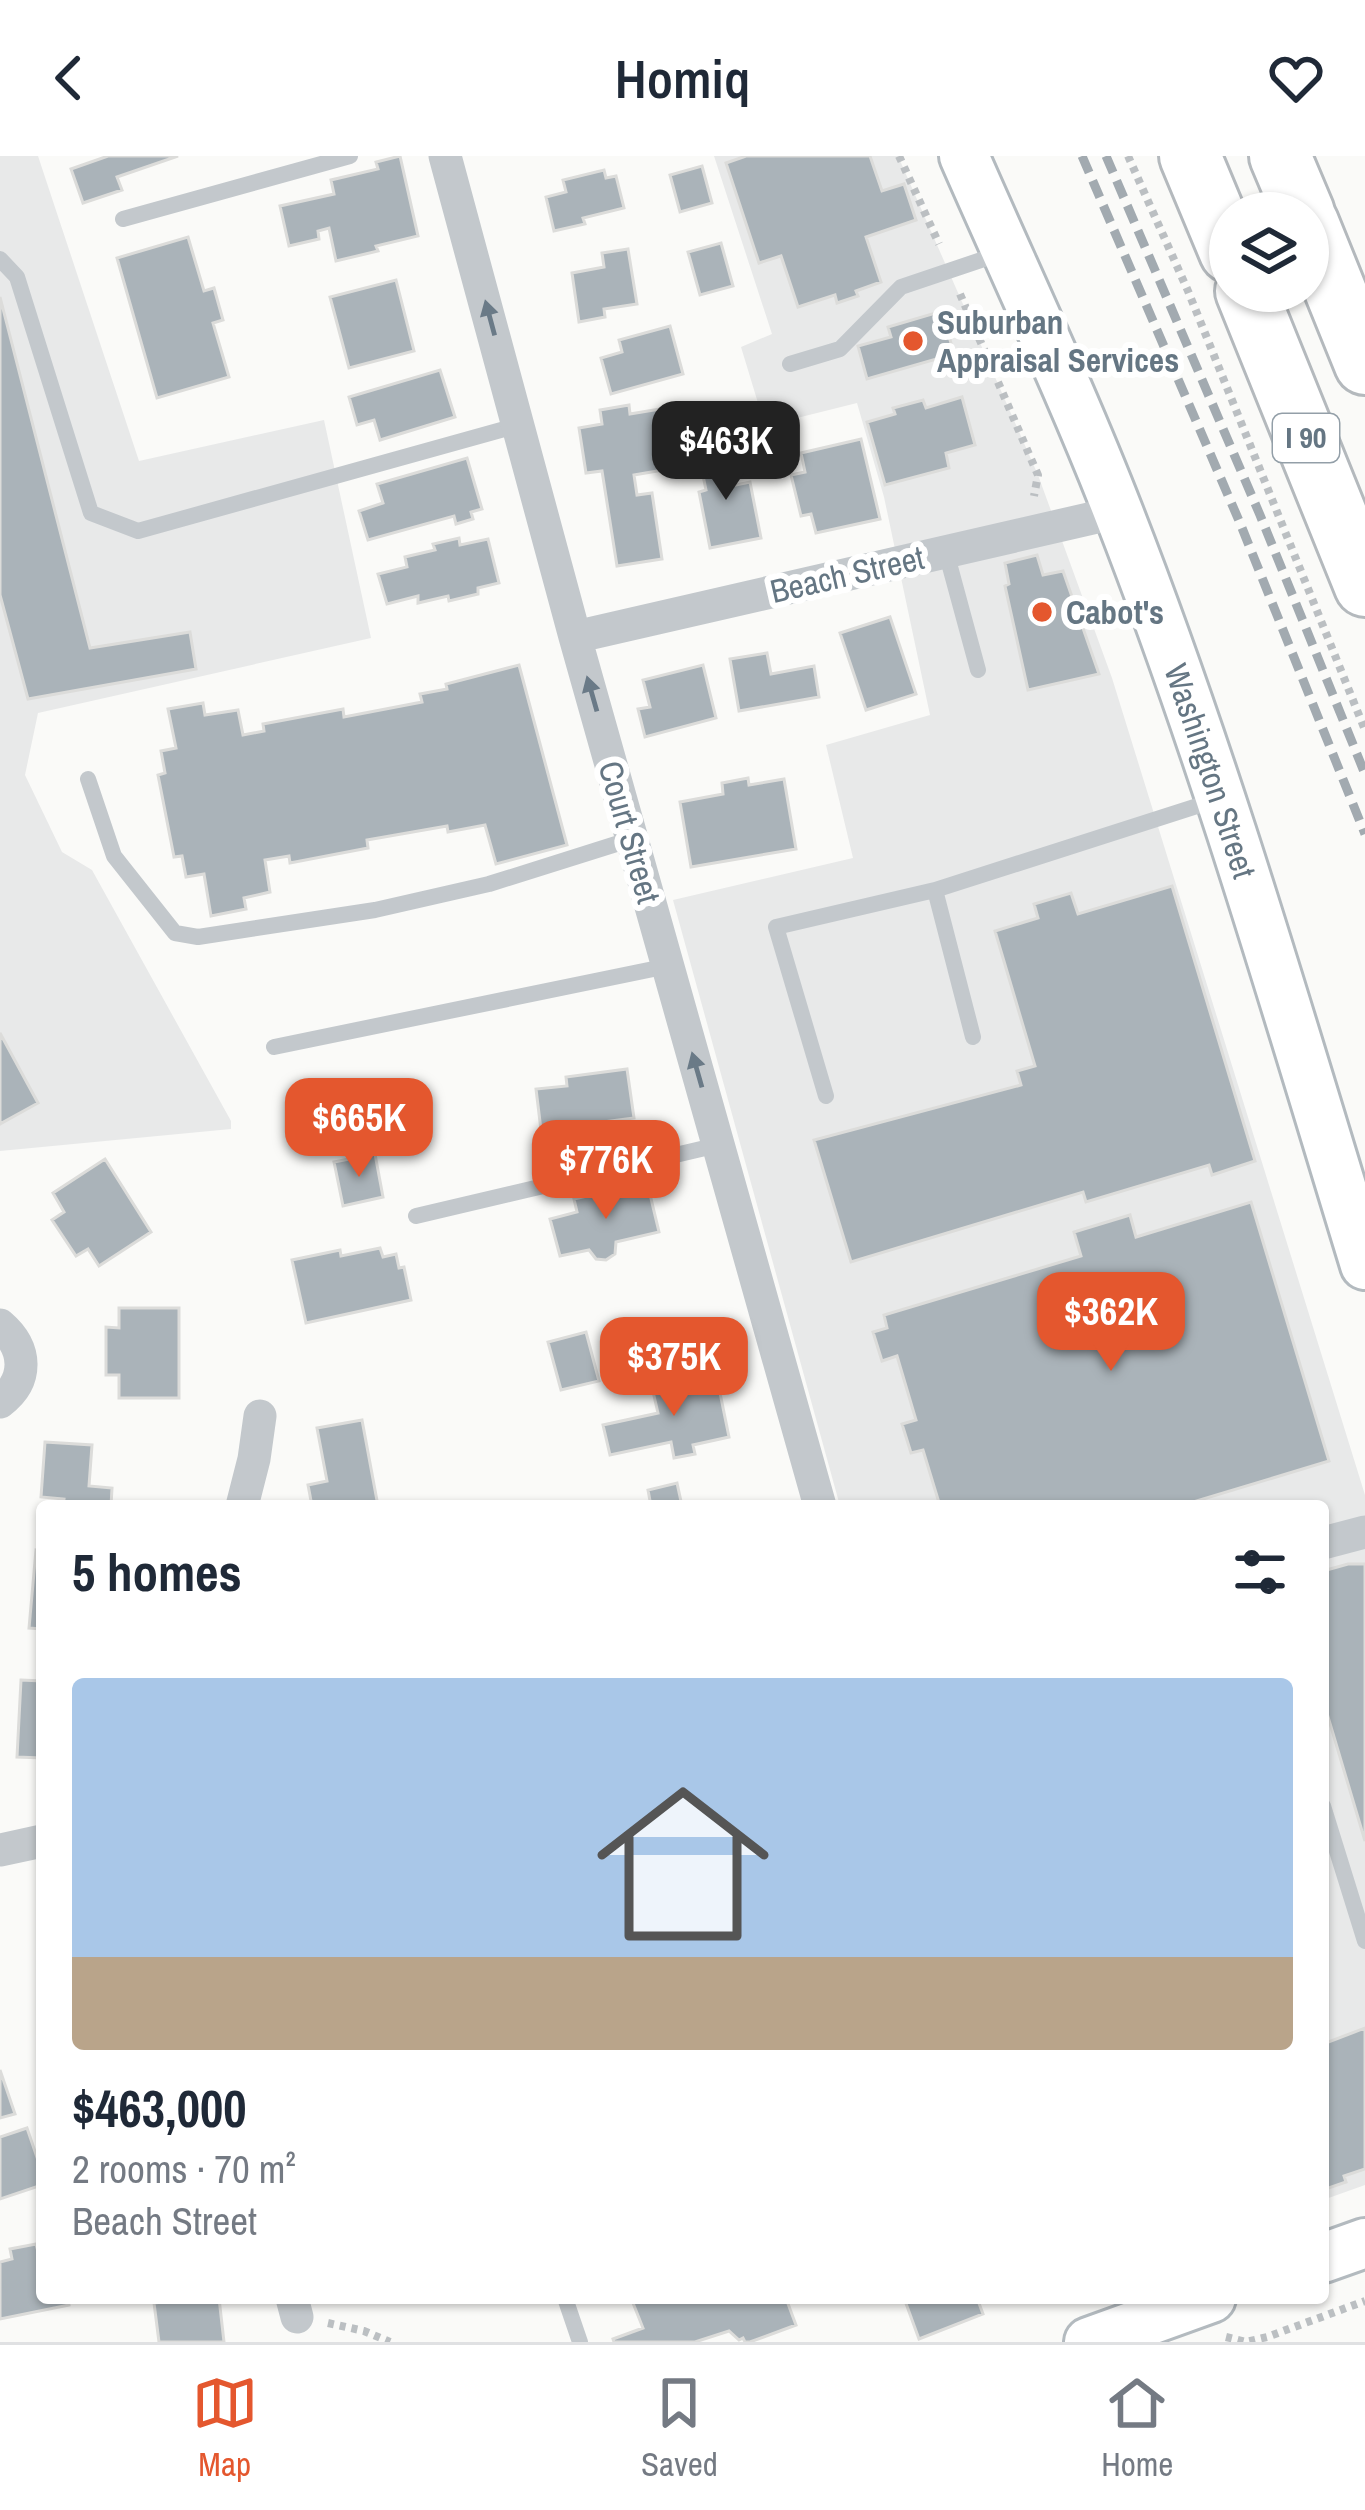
<!DOCTYPE html>
<html lang="en">
<head>
<meta charset="utf-8">
<style>
  body { margin:0; font-family:"Archivo Narrow",sans-serif; background:#f6f6f7; color:#1f2937; height:100vh; display:flex; flex-direction:column; font-size:45px; white-space:nowrap }
  * { box-sizing:border-box; margin:0 }
  p { font-size:39px; color:#747a83 }
  .icon { flex:none; width:66px; height:66px; fill:none; stroke:currentColor; stroke-width:2; stroke-linecap:round; stroke-linejoin:round }
  .map { position:relative; flex:1; overflow:hidden }
  .drawer { position:absolute; left:36px; top:1344px; width:1293px; height:804px; display:flex; flex-direction:column; background:#fff; border-radius:12px; box-shadow:0 3px 9px #0004 }
  .drawer>* { flex:none }
  .buttons { position:absolute; left:1209px; top:36px; display:grid; gap:24px }
  .buttons a { display:grid; place-items:center; width:120px; height:120px; border-radius:50%; background:#fff; box-shadow:0 3px 9px #0004; font-size:60px }
  .price { position:absolute; translate:-50% -102px; padding:0 27px; border-radius:24px; background:#e4572e; color:#fff; font-size:39px; line-height:78px; filter:drop-shadow(0 3px 6px #0008) }
  .price::after { content:''; position:absolute; left:50%; top:72px; width:36px; height:27px; margin-left:-18px; background:inherit; clip-path:polygon(0 0,100% 0,50% 100%) }
  .price.current { background:#222; color:#fff }
  ul { padding:0; list-style:none }
  li { display:grid; align-content:center; gap:24px; height:636px; padding:0 36px }
  li+li { border-top:3px solid #e0e1e3 }
  li span { display:grid; place-items:center; height:372px; border-radius:12px; color:#555 }
  li>.icon { margin-inline-start:auto }
  span .icon { width:216px; height:216px; fill:#fffc; stroke-width:1 }
  li b { font-size:51px }
  h2 { display:flex; justify-content:space-between; align-items:center; height:144px; padding:0 36px; font-size:51px }
  header { display:flex; justify-content:space-between; align-items:center; height:156px; padding:0 36px; background:#fff; font-size:54px; font-weight:600 }
  .tab-bar { display:flex; justify-content:space-around; align-items:center; height:168px; border-top:3px solid #e0e1e3; background:#fff; font-size:33px; color:#747a83 }
  .tab-bar a { display:grid; justify-items:center; gap:6px }
  .tab-bar .current { color:#e4572e }
  .map>svg:first-child { display:block }
</style>
</head>
<body>
<header><svg class="icon" aria-label="back" viewBox="0 0 24 24"><path d="M15 5l-7 7 7 7"/></svg>Homiq<svg class="icon" aria-label="heart" viewBox="0 0 24 24"><path d="M12 20l-8-8c-3-5 5-10 8-4 3-6 11-1 8 4z"/></svg></header>
<div class="map">
<svg width="1365" height="2186" viewBox="0 0 1365 2186">
  <rect width="100%" height="100%" fill="#fafaf8"/>
  <path fill="#e8e9e9" d="M0 0H38L139 305 324 264 371 482 38 557 25 619 62 696 92 714 231 965V973L0 995Z
    M714 0H898L1038 319 1112 522 1365 1339V2029L1323 2044V1350H840L673 744 853 702 826 589 930 559 884 341 857 247 765 270 741 191 772 178Z"/>
  <path fill="#aab3b9" stroke="#dcdcda" stroke-width="3" d="M108 0H178L117 21 122 34 83 47 71 13Z
    M400 0 418 80 376 90 378 95 336 105 329 72 318 75 319 83 289 90 280 50 334 38 331 24 378 13 376 6Z
    M746 0H870L882 35 904 28 916 64 866 81 881 126 856 135 858 140 837 147 835 139 798 151 781 100 759 107 726 7Z
    M702 10 712 47 680 56 670 19Z
    M604 14 606 22 616 20 624 52 583 62 585 68 554 75 546 41 566 36 563 24Z
    M188 81 204 135 214 132 223 164 213 167 229 221 157 242 117 102Z
    M721 87 733 130 700 139 688 96Z
    M628 93 637 148 604 153 605 161 579 166 572 117 604 111 602 97Z
    M396 124 414 195 349 212 330 141Z
    M0 141 90 492 190 476 196 513 28 543 0 439Z
    M942 155 954 198 867 223 858 190 891 181 888 171Z
    M670 170 683 218 611 238 601 202 622 196 619 184Z
    M440 214 455 261 380 284 374 264 357 269 349 241Z
    M962 241 975 289 946 297 949 312 885 329 867 266 895 258 893 252 923 244 926 252Z
    M629 249 630 258 660 253 669 313 634 319 637 339 652 337 662 403 617 410 602 315 586 317 579 272 602 268 600 254Z
    M861 283 880 363 816 377 811 358 801 360 791 319 805 316 801 297Z
    M723 290 731 330 750 326 761 382 710 392 699 336 706 334 698 295Z
    M467 302 482 353 471 356 473 363 456 368 454 360 368 384 359 355 383 347 377 328Z
    M459 382 460 389 488 383 499 427 478 432V438L449 445 448 440 418 447V440L387 448 378 418 407 411 405 401 435 394 433 388Z
    M1037 399 1043 419 1063 415 1099 518 1028 534 1005 430 1009 428 1005 407Z
    M890 461 916 538 866 554 840 477Z
    M767 497 771 518 814 510 819 541 739 555 730 503Z
    M519 509 567 689 496 708 485 669 448 676 447 670 367 684 368 692 290 707 289 700 265 704 270 736 244 742 246 753 211 760 204 718 186 721 182 700 174 701 158 619 165 617 161 595 176 592 168 553 203 547 205 559 238 554 243 579 264 575 263 568 343 553 344 561 422 546 420 538 447 533 446 528Z
    M703 509 716 562 645 581 638 553 650 551 643 524Z
    M748 622 749 629 784 623 796 693 691 711 680 646 723 638 722 627Z
    M1172 730 1255 1005 1212 1019 1209 1009 1086 1046 1083 1036 851 1106 814 984 1021 929 1017 915 1035 910 995 775 1038 762 1034 748 1071 737 1078 758Z
    M0 877 38 947 0 968Z
    M627 913 634 962 541 974 536 933 567 930 566 921Z
    M375 998 383 1041 343 1050 334 1006Z
    M105 1003 151 1076 99 1110 88 1093 76 1100 52 1064 64 1056 53 1037Z
    M647 1026 659 1076 616 1086 615 1098 606 1104 596 1103 589 1094 560 1100 550 1063 577 1056 574 1043Z
    M1251 1046 1329 1305 1180 1350H940L923 1294 911 1297 902 1268 916 1264 897 1200 882 1205 873 1176 887 1172 884 1159 1081 1100 1074 1076 1130 1059 1136 1081Z
    M380 1092 383 1101 396 1098 399 1112 404 1111 411 1144 306 1167 292 1104 340 1094 341 1100Z
    M119 1152H179V1242H119V1219H106V1171L119 1172Z
    M586 1176 599 1225 561 1234 548 1186Z
    M705 1216 707 1229 718 1227 729 1281 693 1289 695 1298 674 1302 671 1286 610 1299 603 1269 658 1257 651 1227Z
    M362 1264 378 1350H312L308 1329 327 1325 317 1272Z
    M45 1286 92 1289 89 1330 112 1332 111 1350H63L64 1343 41 1341Z
    M677 1327 682 1350H651L648 1334Z
    M36 1394 42 1395V1473L29 1472Z
    M1348 1408H1365V1685L1323 1544V1415Z
    M21 1524 42 1525V1602L17 1601Z
    M1365 1872V2013L1344 2020 1346 2026 1323 2034V1888Z
    M0 1914 15 1958 0 1962Z
    M27 1972 42 2016V2029L0 2043V1981Z
    M36 2088 40 2104H42V2142H68L69 2149 0 2163V2106L12 2103 10 2093Z
    M198 2142H219L224 2186H159L154 2147Z
    M631 2142H794L787 2145 796 2169 750 2186H745L743 2182 739 2184 729 2175 695 2186H614L613 2183 643 2172Z
    M904 2142H977L983 2158 919 2183Z"/>
  <g fill="none" stroke-linecap="round" stroke-linejoin="round">
    <defs>
      <g id="secondary">
        <path id="s1" d="M964 0C1016 119 1072 237 1119 358 1215 604 1288 857 1365 1109"/>
        <path d="M1323 2102 1365 2087"/>
        <path d="M1089 2186 1211 2142"/>
      </g>
      <path id="highway" d="M1190 0 1230 96
        M1280 0 1304 57
        M1308 67 1365 208
        M1246 135 1365 430"/>
    </defs>
    <use href="#secondary" stroke="#b3babf" stroke-width="54"/>
    <use href="#highway" stroke="#b4b9bd" stroke-width="66"/>
    <path stroke="#bbbfc2" stroke-width="8" stroke-dasharray="6 6" stroke-linecap="butt" d="M899 0 939 88
      M1128 0 1188 135 1365 574
      M960 138 1038 319 1034 340
      M328 2167 364 2175 390 2186
      M1226 2181 1246 2186 1267 2181 1365 2145"/>
    <path stroke="#c3c8cc" stroke-width="16" d="M123 63 350 0
      M0 103 17 121 91 357 138 375 519 269
      M790 208 840 193 901 131 1005 96
      M946 396 978 514
      M88 623 114 700 175 777 198 781 375 754 489 728 632 683
      M935 734 973 881
      M274 891 668 810
      M826 940 776 771 935 734 1219 643
      M416 1060 718 989
      M1323 1650 1365 1785
      M565 2142 580 2186"/>
    <path stroke="#c3c8cc" stroke-width="33" d="M445 0 575 481 820 1350
      M575 481 1119 356
      M0 1169C27 1192 29 1224 0 1246
      M242 1350 254 1303 260 1260
      M1323 1387 1365 1376
      M0 1694 42 1685
      M292 2142 297 2161"/>
    <use href="#secondary" stroke="#fff" stroke-width="48"/>
    <use href="#highway" stroke="#fff" stroke-width="60"/>
    <path stroke="#a2aab0" stroke-width="9" stroke-dasharray="18 9" stroke-linecap="butt" d="M1082 0 1240 367 1365 678
      M1106 0 1260 359 1365 618"/>
  </g>
  <defs><path id="oneway-solid" d="M-6-.8H1V-3.2L6.5 0L1 3.2V.8H-6Z" transform="scale(3)"/></defs>
  <g fill="#6a7a87">
    <use href="#oneway-solid" transform="translate(490 162) rotate(-105)"/>
    <use href="#oneway-solid" transform="translate(592 538) rotate(-106)"/>
    <use href="#oneway-solid" transform="translate(697 914) rotate(-106)"/>
  </g>
  <g fill="#e4572e" stroke="#fff" stroke-width="4.5">
    <circle cx="913" cy="185" r="12"/>
    <circle cx="1042" cy="456" r="12"/>
  </g>
  <g text-anchor="middle" stroke-width="12" stroke-linejoin="round" paint-order="stroke">
    <rect fill="#fff" stroke="#939fa8" stroke-width="3" x="1273" y="258" width="66" height="48" rx="9"/>
    <g font-size="30" font-weight="bold" fill="#657683">
      <text x="1306" y="292">I 90</text>
    </g>
    <g font-size="33" font-weight="bold" fill="#657683" stroke="#fff" text-anchor="start">
      <text x="937" y="178">Suburban<tspan x="937" dy="38">Appraisal Services</tspan></text>
      <text x="1066" y="468">Cabot's</text>
    </g>
    <g font-size="33" fill="#657683" stroke="#fff">
      <text transform="translate(847 418) rotate(-13)" y="12">Beach Street</text>
      <text dy="12" stroke="none"><textPath href="#s1" startOffset="663">Washington Street</textPath></text>
      <text transform="translate(630 676) rotate(74)" y="12">Court Street</text>
    </g>
  </g>
</svg>
<div class="buttons">
<a><svg class="icon" aria-label="layers" viewBox="0 0 24 24"><path d="M12 4l9 5-9 5-9-5zM3 14l9 5 9-5"/></svg></a>
</div>
<b class="price current" style="left:726px;top:347px">$463K</b>
<b class="price" style="left:359px;top:1024px">$665K</b>
<b class="price" style="left:606px;top:1066px">$776K</b>
<b class="price" style="left:1111px;top:1218px">$362K</b>
<b class="price" style="left:674px;top:1263px">$375K</b>
<section class="drawer">
<h2>5 homes<svg class="icon" aria-label="filters" viewBox="0 0 24 24"><path d="M4 7h16M4 17h16"/><circle cx="9" cy="7" r="2"/><circle cx="15" cy="17" r="2"/></svg></h2>
<ul>
<li><span style="background:linear-gradient(#a9c7e8 75%,#b9a48a 0)"><svg class="icon" aria-label="home" viewBox="0 0 24 24"><path d="M3 11l9-7 9 7M6 9v11h12V9"/></svg></span><div><b>$463,000</b><p>2 rooms · 70 m²</p><p>Beach Street</p></div></li>
</ul>
</section>
</div>
<nav class="tab-bar">
<a class="current"><svg class="icon" aria-label="map" viewBox="0 0 24 24"><path d="M3 6l6-2 6 2 6-2v14l-6 2-6-2-6 2zM9 4v14M15 6v14"/></svg>Map</a>
<a><svg class="icon" aria-label="saved" viewBox="0 0 24 24"><path d="M7 4h10v16l-5-4-5 4z"/></svg>Saved</a>
<a><svg class="icon" aria-label="home" viewBox="0 0 24 24"><path d="M3 11l9-7 9 7M6 9v11h12V9"/></svg>Home</a>
</nav>
</body>
</html>
